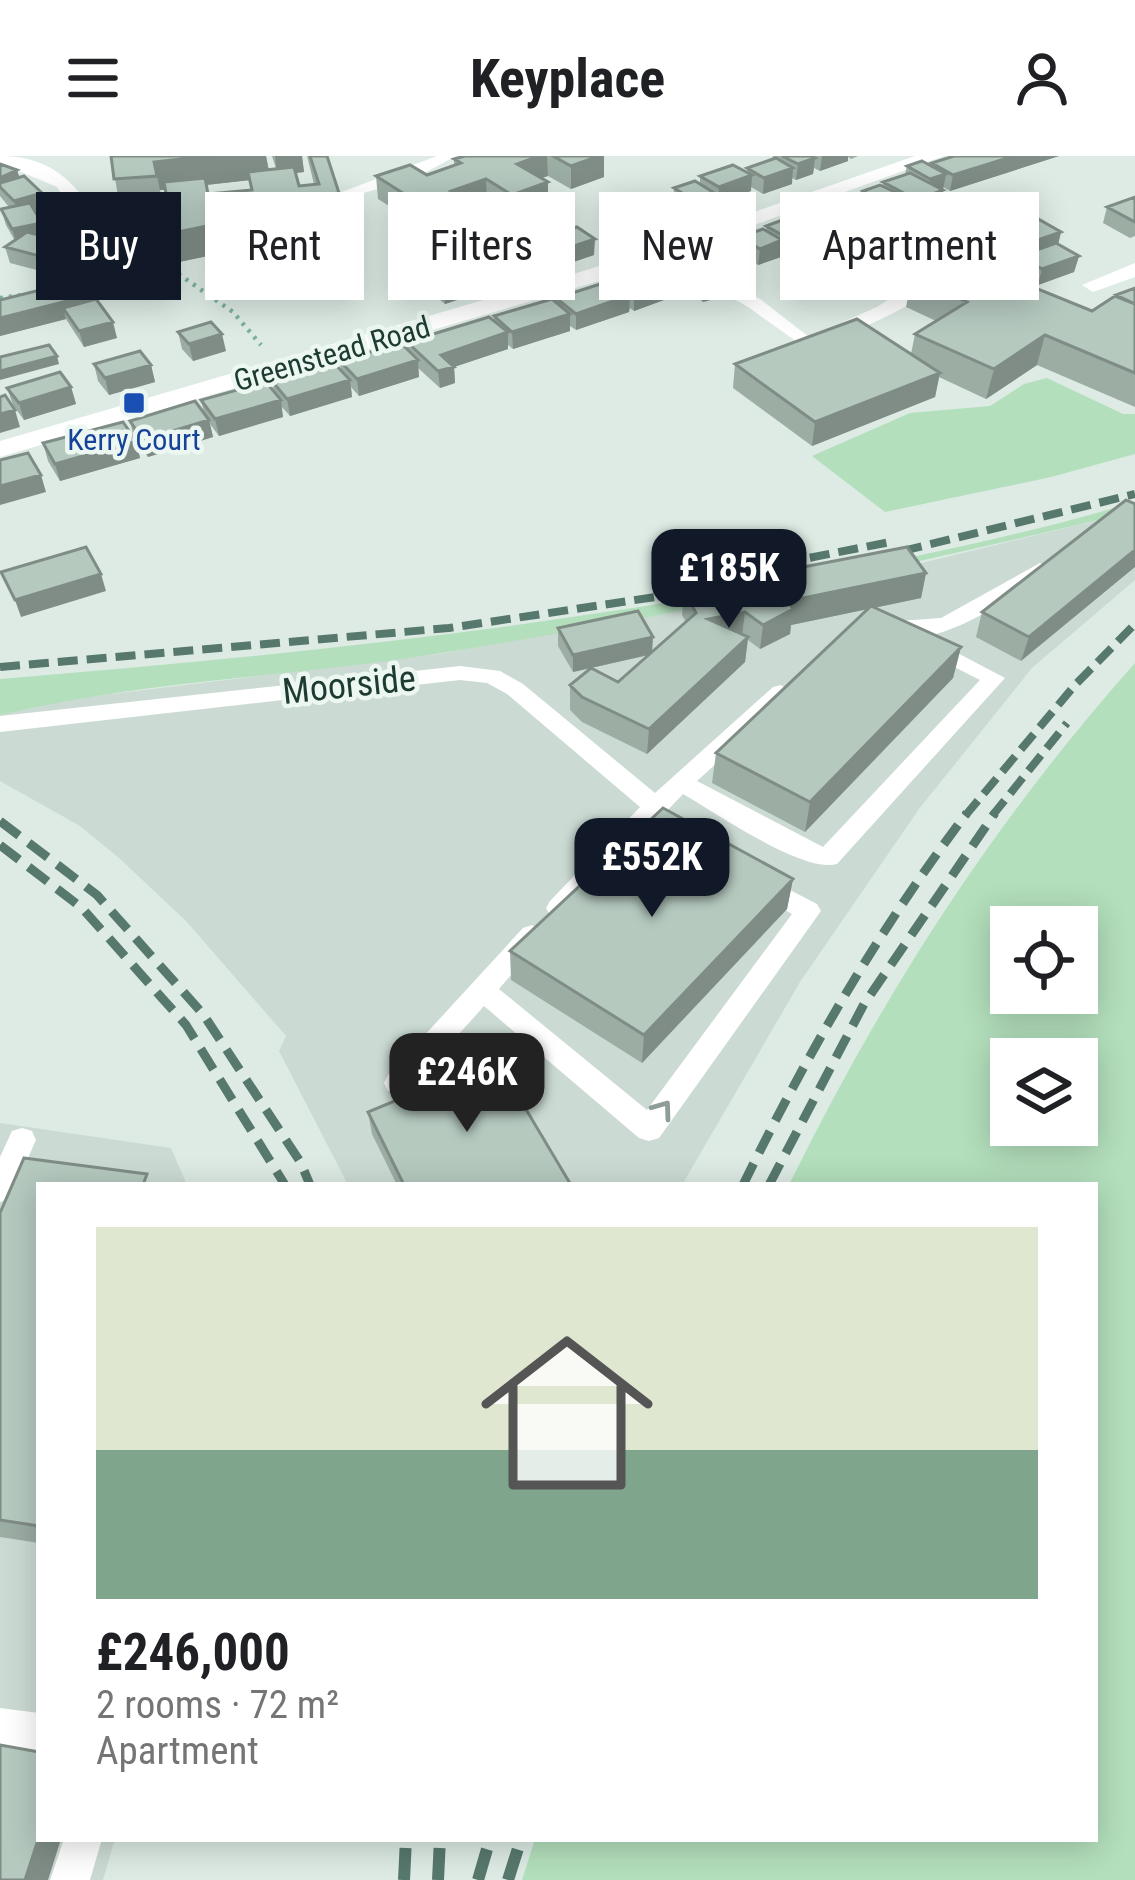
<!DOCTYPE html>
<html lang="en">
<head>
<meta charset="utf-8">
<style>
  body { margin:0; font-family:"Roboto Condensed",sans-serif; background:#f6f6f6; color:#202124; height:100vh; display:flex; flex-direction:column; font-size:45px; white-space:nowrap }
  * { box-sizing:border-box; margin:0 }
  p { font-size:39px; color:#757577 }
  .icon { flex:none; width:66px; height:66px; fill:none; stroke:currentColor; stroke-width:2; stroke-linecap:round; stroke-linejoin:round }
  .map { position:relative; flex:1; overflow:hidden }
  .details { position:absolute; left:36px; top:1026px; width:1062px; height:660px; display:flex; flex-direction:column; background:#fff; border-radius:0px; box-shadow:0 6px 30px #0003 }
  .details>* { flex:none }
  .guide { position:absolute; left:36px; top:36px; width:1065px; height:108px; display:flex; gap:24px }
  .buttons { position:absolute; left:990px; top:750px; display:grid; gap:24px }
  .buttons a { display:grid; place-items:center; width:108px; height:108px; border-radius:0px; background:#fff; box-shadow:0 6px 30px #0003; font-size:60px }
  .price { position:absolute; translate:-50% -102px; padding:0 27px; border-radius:24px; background:#111827; color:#fff; font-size:39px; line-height:78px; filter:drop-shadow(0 3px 6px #0008) }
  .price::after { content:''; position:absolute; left:50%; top:72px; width:36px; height:27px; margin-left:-18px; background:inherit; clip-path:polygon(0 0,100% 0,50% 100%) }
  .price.on { background:#222; color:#fff }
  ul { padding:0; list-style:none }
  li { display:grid; align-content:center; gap:24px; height:636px; padding:0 60px }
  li+li { border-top:3px solid #e0e0e0 }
  li span { display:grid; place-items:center; height:372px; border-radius:0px; color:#555 }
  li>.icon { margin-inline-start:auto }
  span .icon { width:216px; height:216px; fill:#fffc; stroke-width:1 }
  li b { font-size:51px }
  .tag { padding:0 42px; border-radius:0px; background:#fff; box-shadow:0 6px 30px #0003; font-size:42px; line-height:108px }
  .tag.on { background:#111827; color:#fff }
  header { display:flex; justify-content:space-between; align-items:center; height:156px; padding:0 60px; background:#fff; font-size:54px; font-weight:700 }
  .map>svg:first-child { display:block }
</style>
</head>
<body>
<header><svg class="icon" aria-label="menu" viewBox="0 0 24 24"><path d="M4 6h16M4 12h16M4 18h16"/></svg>Keyplace<svg class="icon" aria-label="person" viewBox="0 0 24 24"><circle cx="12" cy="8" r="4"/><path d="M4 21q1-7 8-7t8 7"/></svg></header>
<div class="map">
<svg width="1135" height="1724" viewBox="0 0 1135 1724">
  <rect width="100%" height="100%" fill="#ddebe4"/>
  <path fill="#cbdbd3" d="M1135 355V424L1032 512 919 653 800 826 682 1029H348L279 895 286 880 186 765 119 702 80 670 0 625V559L62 544 438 498 901 412Z
    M0 967 171 992 187 1029H39V1683H115L103 1724H0Z"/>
  <path fill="#b3dfbc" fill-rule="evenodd" d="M1047 222 1123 258H1135V298L1051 321 885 356 812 300 910 257 990 250 1024 228Z
    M1135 346V355C905 411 674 460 441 497 294 521 144 524 0 559V523C271 501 539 473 806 422 916 401 1028 378 1135 346Z
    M1135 507V1724H522L535 1683H1095V1029H789C884 836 992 668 1135 507ZM1077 771V837H1011V771ZM1077 903V969H1011V903Z"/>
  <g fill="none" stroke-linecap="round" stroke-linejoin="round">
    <path stroke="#7ab29d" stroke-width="4.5" stroke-dasharray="3 6" stroke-linecap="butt" d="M134 87 233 156 261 189
      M0 142 23 139"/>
    <path fill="#fff" fill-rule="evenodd" d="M437 0H456L417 21 347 42 339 37Z
      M813 39H823L966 102C941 141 851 179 807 193L748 151 654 97 668 94 760 143 809 181 877 151 949 104 813 45Z
      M1040 407 1050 413 1047 417C1012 443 916 508 874 473L885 466 941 462Z
      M929 482 1005 522 837 708C803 718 715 656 683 638L568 759H550L546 752 550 745 640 651 507 538 487 527 460 524 0 576V560L460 510 500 515 523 528 655 637 773 531 781 529 792 536 789 541 697 625 823 691 980 524 921 494 918 489Z
      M761 719 817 748 821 755 659 982 649 985 639 982 484 850 408 935H388L384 927 388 919 523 772 532 769 545 779 499 833 647 954 792 758 752 735 748 728Z
      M22 972 32 975 36 984 10 1042 0 1046V1001L12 975Z
      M0 1552 39 1557V1595L0 1588Z
      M64 1683H102L90 1724H50Z"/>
    <path fill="#fff" fill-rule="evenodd" d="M0 0C64 0 84 41 115 88L112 93H96L57 31 0 7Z
      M1135 107V121L1093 136 1082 129Z"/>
    <path fill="#fff" fill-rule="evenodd" d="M915 0H944L606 123 0 301V285L590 113Z"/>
    <path stroke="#57786d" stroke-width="8" stroke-dasharray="20 9" stroke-linecap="butt" d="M874 402 1135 338
      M696 424 890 386
      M0 511 449 472 715 432
      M965 660 1075 529 1135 468
      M992 660 1067 567"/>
    <path stroke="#57786d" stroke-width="9" stroke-dasharray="24 12" stroke-linecap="butt" d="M0 665 97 739 203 858 301 1007 310 1029
      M0 689 82 752 186 869 285 1029
      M743 1029C807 898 879 773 967 657
      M769 1029 864 848 995 657"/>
    <path stroke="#57786d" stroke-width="12" stroke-dasharray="32 15" stroke-linecap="butt" d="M404 1724 406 1683
      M438 1724 440 1683
      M478 1724 490 1683
      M508 1724 521 1683"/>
  </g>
  <path fill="#9cada4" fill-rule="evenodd" d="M111 0H266L269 14 276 13 272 0H302L304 16 295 17 299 30 314 28 307 0H310L342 64 356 84 359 113 251 126 242 85 220 88 222 97 179 106 165 34H160L163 49 120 51ZM249 24 251 34 208 38 206 29Z
    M465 0H604V21L571 33 548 20 541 22 548 49 513 62 487 46 473 51 474 71 441 83 378 43 376 20 427 19 454 10V3Z
    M773 0H858L851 3 848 1V5L820 15 814 12 813 18 796 24 792 22V28L763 38 751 31V35L718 47 716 46 715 54 694 61 673 48 674 32 700 28V20L747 16V12L772 3Z
    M954 0H1059L950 35 943 31 940 50 914 60 899 52 898 55 881 62 861 51 863 35 883 30V26L905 18 907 10H931L932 7Z
    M0 8 17 14 19 22 42 37 46 54 36 56 46 81 69 87 73 103 52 118 10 107 5 91 15 85 6 69 1 53 9 51 0 40Z
    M1135 41V80L1130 82 1103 67 1107 51Z
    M820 50 859 69 838 77 834 75V79L813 87 807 83 806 89 784 98 781 96V101L758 109 751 105V111L728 120 709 108 710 91 740 87V81L766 75V70L794 65 795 59 820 53Z
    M680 59 679 75 639 88 621 76 622 60Z
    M1003 64 1061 76 1058 88 1079 100 1074 116 1038 129 1016 117 1020 100 1028 97 999 81Z
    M527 87 594 99 445 148 428 134 427 118 519 99 527 96Z
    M669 106 710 113 709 119 718 125 717 142 703 146 683 132V137L634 155 630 152 629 156 576 174 570 170V175L513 193 508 189V193L454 211 455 227 440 232 418 212 419 221 359 240 351 231 352 241 290 260 281 250 283 261 219 280 210 268 213 281 148 301 134 282 130 265 204 257 201 244 274 236 272 225 341 215 340 205 408 195 407 186 494 165V160L556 146V142L614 128V124L669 111Z
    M912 122 1092 155 1135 132V251L1037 209 986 243 939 221 935 241 812 290 733 232 735 208 911 198 915 178 936 165 906 151Z
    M96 143 117 182 84 191 66 163 0 180V144Z
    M178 176 226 195 193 205 182 193Z
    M94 208 151 209 155 226 109 239 98 225Z
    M71 231 76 248 24 264 13 249 7 232Z
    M136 285 140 302 60 325 48 305 43 287Z
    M1135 348 1021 505 976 481 982 456Z
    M926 417 921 442 874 452 961 491 953 522 805 676 712 627 716 597 868 453 791 469 790 478 760 493 748 484 745 506 647 598 582 566 570 554V529L590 512 573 516 558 490V472L652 496 686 466 682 459 684 434ZM649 499 618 526 591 512Z
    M793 723 787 753 642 907 511 824 510 795Z
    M368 956 571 1029H397L372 978Z
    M39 1029V1387L0 1381V1057Z"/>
  <path fill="#7f8d86" d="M153 0H266L270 22 160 34 163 49Z
    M275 0H302L304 16 277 19Z
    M539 0H547L548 20 517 31V8Z
    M599 0H604V21L571 33V10Z
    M822 0H848V5L820 15Z
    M1014 0H1059L950 35 953 19Z
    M815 2 813 18 796 24 798 8Z
    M793 12 792 28 763 38 764 22Z
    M17 14 22 29 0 31V22Z
    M946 18 943 34 927 39 930 23Z
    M752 19 751 35 718 47 719 31Z
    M486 23 487 46 473 51 474 71 441 83 439 60 451 35Z
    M548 26V49L513 62 512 39Z
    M943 34 940 50 914 60 917 44Z
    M42 37 46 54 19 61 14 45Z
    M339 37 343 66 306 78 302 49 314 40Z
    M716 38 715 54 694 61 695 45Z
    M901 39 898 55 881 62 884 46Z
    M861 52 859 69 838 77 840 61Z
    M257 54 262 83 220 88 222 97 179 106 173 77 214 59Z
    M680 59 679 75 639 88 640 72Z
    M836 63 834 79 813 87 815 71Z
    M42 67 46 83 17 89 12 73Z
    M808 73 806 89 784 98 786 81Z
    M1061 76 1057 93 1034 101 1038 84Z
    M595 83 594 99 544 116V100Z
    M356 84 359 113 251 126 246 97Z
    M782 84 781 101 758 109 760 93Z
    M69 87 73 103 52 118 47 102Z
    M752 95 751 111 728 120 730 103Z
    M118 99 122 115 95 119 91 102Z
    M1079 100 1074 116 1038 129 1042 113Z
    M526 104 543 106V115L445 148 444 131Z
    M710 113 709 128 718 125 717 142 703 146 704 116Z
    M684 121 683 137 634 155V138Z
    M95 138 99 155 63 152 66 163 0 180V162Z
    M630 139 629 156 576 174V158Z
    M570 158V175L513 193 512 176Z
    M113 166 117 182 84 191 79 175Z
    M508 176V193L454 211 455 227 440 232 438 215 441 199Z
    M222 178 226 195 193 205 189 188Z
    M1045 179 1037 209 986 243 994 213Z
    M57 200 59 208 0 224V215Z
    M418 204 419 221 359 240 357 223Z
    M151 209 155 226 109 239 105 222Z
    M940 217 935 241 812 290 815 266Z
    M350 224 352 241 290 260 287 243Z
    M71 231 76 248 24 264 19 247Z
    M281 244 283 261 219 280 215 263Z
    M15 254 20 271 0 277V258Z
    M209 264 213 281 148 301 143 284Z
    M136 285 140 302 60 325 55 308Z
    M41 319 46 336 0 349V330Z
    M1135 394V411L1021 505 1029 481Z
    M926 417 921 442 791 469 790 478 760 493 763 469 788 445Z
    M101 418 106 435 21 461 15 444Z
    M745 456 742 480 708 463Z
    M653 481 652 498 573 516V499Z
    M748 481 745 506 647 598 649 573Z
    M961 491 953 522 805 676 810 646Z
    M793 723 787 753 642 907 644 879Z
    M39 1683H61L48 1724H25Z"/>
  <path fill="#b5c9bf" stroke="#7f8d86" stroke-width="3" d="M111 0H209L154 6 157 20 114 23Z
    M310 0H327L339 37 314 40 316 47 302 49 308 68 349 63 356 84 246 97 241 75 262 73 257 54 214 59 217 68 173 77 164 26 205 22 208 38 252 34 248 16 294 11 299 30 319 28Z
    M465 0H539L517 8 548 26 512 39 486 23 451 35 473 48 439 60 376 20 410 9 427 19 461 7 454 3Z
    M553 0H599L571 10Z
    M782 0H811L815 2 798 8Z
    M954 0H1014L953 19 932 7Z
    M776 2 793 12 764 22 747 12Z
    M922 5 946 18 930 23 907 10Z
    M0 8 17 14 0 22Z
    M733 9 752 19 719 31 700 20Z
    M910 17 943 34 917 44 883 26Z
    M24 20 42 37 14 45 0 31V27Z
    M695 25 716 38 695 45 674 32Z
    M880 29 901 39 884 46 863 35Z
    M1135 41V66L1107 51Z
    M842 42 861 52 840 61 820 50Z
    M30 47 42 67 12 73 1 53Z
    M662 47 680 59 640 72 622 60Z
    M817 51 836 63 815 71 795 59Z
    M1026 56 1061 76 1038 84 1003 64Z
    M788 62 808 73 786 81 766 70Z
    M577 71 595 83 544 100 527 87Z
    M763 73 782 84 760 93 740 81Z
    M27 76 69 87 47 102 5 91Z
    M114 83 118 99 91 102 87 86Z
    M733 83 752 95 730 103 710 91Z
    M1056 87 1079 100 1042 113 1020 100Z
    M508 91 526 104 444 131 427 118Z
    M529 96 543 106 526 112V104L519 99Z
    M952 98 1092 155 1115 140 1135 148V217L1045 179 994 213 915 178 967 146 912 122Z
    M689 99 710 113 704 116 718 125 705 130 669 106Z
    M663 107 684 121 634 138 614 124Z
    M84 123 95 138 0 162V144Z
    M610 125 630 139 576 158 556 142Z
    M1135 132V148L1116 139Z
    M96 143 113 166 79 175 63 152Z
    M552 143 570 158 512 176 494 160Z
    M489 161 508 176 441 199 454 211 438 215 407 186Z
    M857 163 940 217 815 266 735 208Z
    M211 166 222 178 189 188 178 176Z
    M401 187 418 204 357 223 340 205Z
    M49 189 57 200 0 215V201Z
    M140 195 151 209 105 222 94 208Z
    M334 207 350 224 287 243 272 225Z
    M60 216 71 231 19 247 7 232Z
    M266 226 281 244 215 263 201 244Z
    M5 239 15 254 0 258V241Z
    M195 245 209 264 143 284 130 265Z
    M123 266 136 285 55 308 43 287Z
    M28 297 41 319 0 330V304Z
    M1126 344 1135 348V394L1029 481 982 456Z
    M86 391 101 418 15 444 1 416Z
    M907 391 926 417 788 445 793 453 763 469 745 456 708 463 748 481 649 573 582 541 570 529 591 512 618 526 696 457 684 434Z
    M871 450 961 491 810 646 716 597Z
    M638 455 653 481 573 499 558 472Z
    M663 652 793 723 644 879 510 795Z
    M496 903 571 1029H404L368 956Z
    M24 1002 147 1018 143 1029H39V1370L0 1364V1057Z
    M0 1589 39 1596V1681L25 1724H0Z"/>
  <defs><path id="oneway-chevron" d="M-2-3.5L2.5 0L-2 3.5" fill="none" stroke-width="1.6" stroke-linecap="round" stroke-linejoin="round" transform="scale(3)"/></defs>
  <use stroke="#8e9d98" href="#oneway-chevron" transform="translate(663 953) rotate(-54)"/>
  <rect fill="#1a4fb4" stroke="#edf7f2" stroke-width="4.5" x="122" y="235" width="24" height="24" rx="6"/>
  <g text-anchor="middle" stroke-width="9" stroke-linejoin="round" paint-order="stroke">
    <g font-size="30" fill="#1d3b31" stroke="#edf7f2">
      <text transform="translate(332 198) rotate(-16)" y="10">Greenstead Road</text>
    </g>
    <g font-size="30" fill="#164399" stroke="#edf7f2">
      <text x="134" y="294">Kerry Court</text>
    </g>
    <g font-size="36" fill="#1d3b31" stroke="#edf7f2">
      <text transform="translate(349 528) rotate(-6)" y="13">Moorside</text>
    </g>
  </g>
</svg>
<div class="buttons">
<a><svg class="icon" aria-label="locate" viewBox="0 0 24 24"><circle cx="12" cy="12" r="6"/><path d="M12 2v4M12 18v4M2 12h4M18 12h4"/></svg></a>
<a><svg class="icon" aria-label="layers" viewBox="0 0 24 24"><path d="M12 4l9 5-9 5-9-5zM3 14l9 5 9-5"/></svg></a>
</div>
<b class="price" style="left:729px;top:475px">£185K</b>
<b class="price" style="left:652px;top:764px">£552K</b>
<b class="price on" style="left:467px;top:979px">£246K</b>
<div class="guide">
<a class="tag on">Buy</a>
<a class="tag">Rent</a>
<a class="tag">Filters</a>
<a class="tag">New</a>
<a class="tag">Apartment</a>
</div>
<section class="details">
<ul>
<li><span style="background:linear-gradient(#dfe7d0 60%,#7fa58c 0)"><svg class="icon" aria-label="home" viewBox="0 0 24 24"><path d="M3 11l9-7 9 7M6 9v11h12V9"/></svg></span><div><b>£246,000</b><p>2 rooms · 72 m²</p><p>Apartment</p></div></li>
</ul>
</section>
</div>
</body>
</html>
